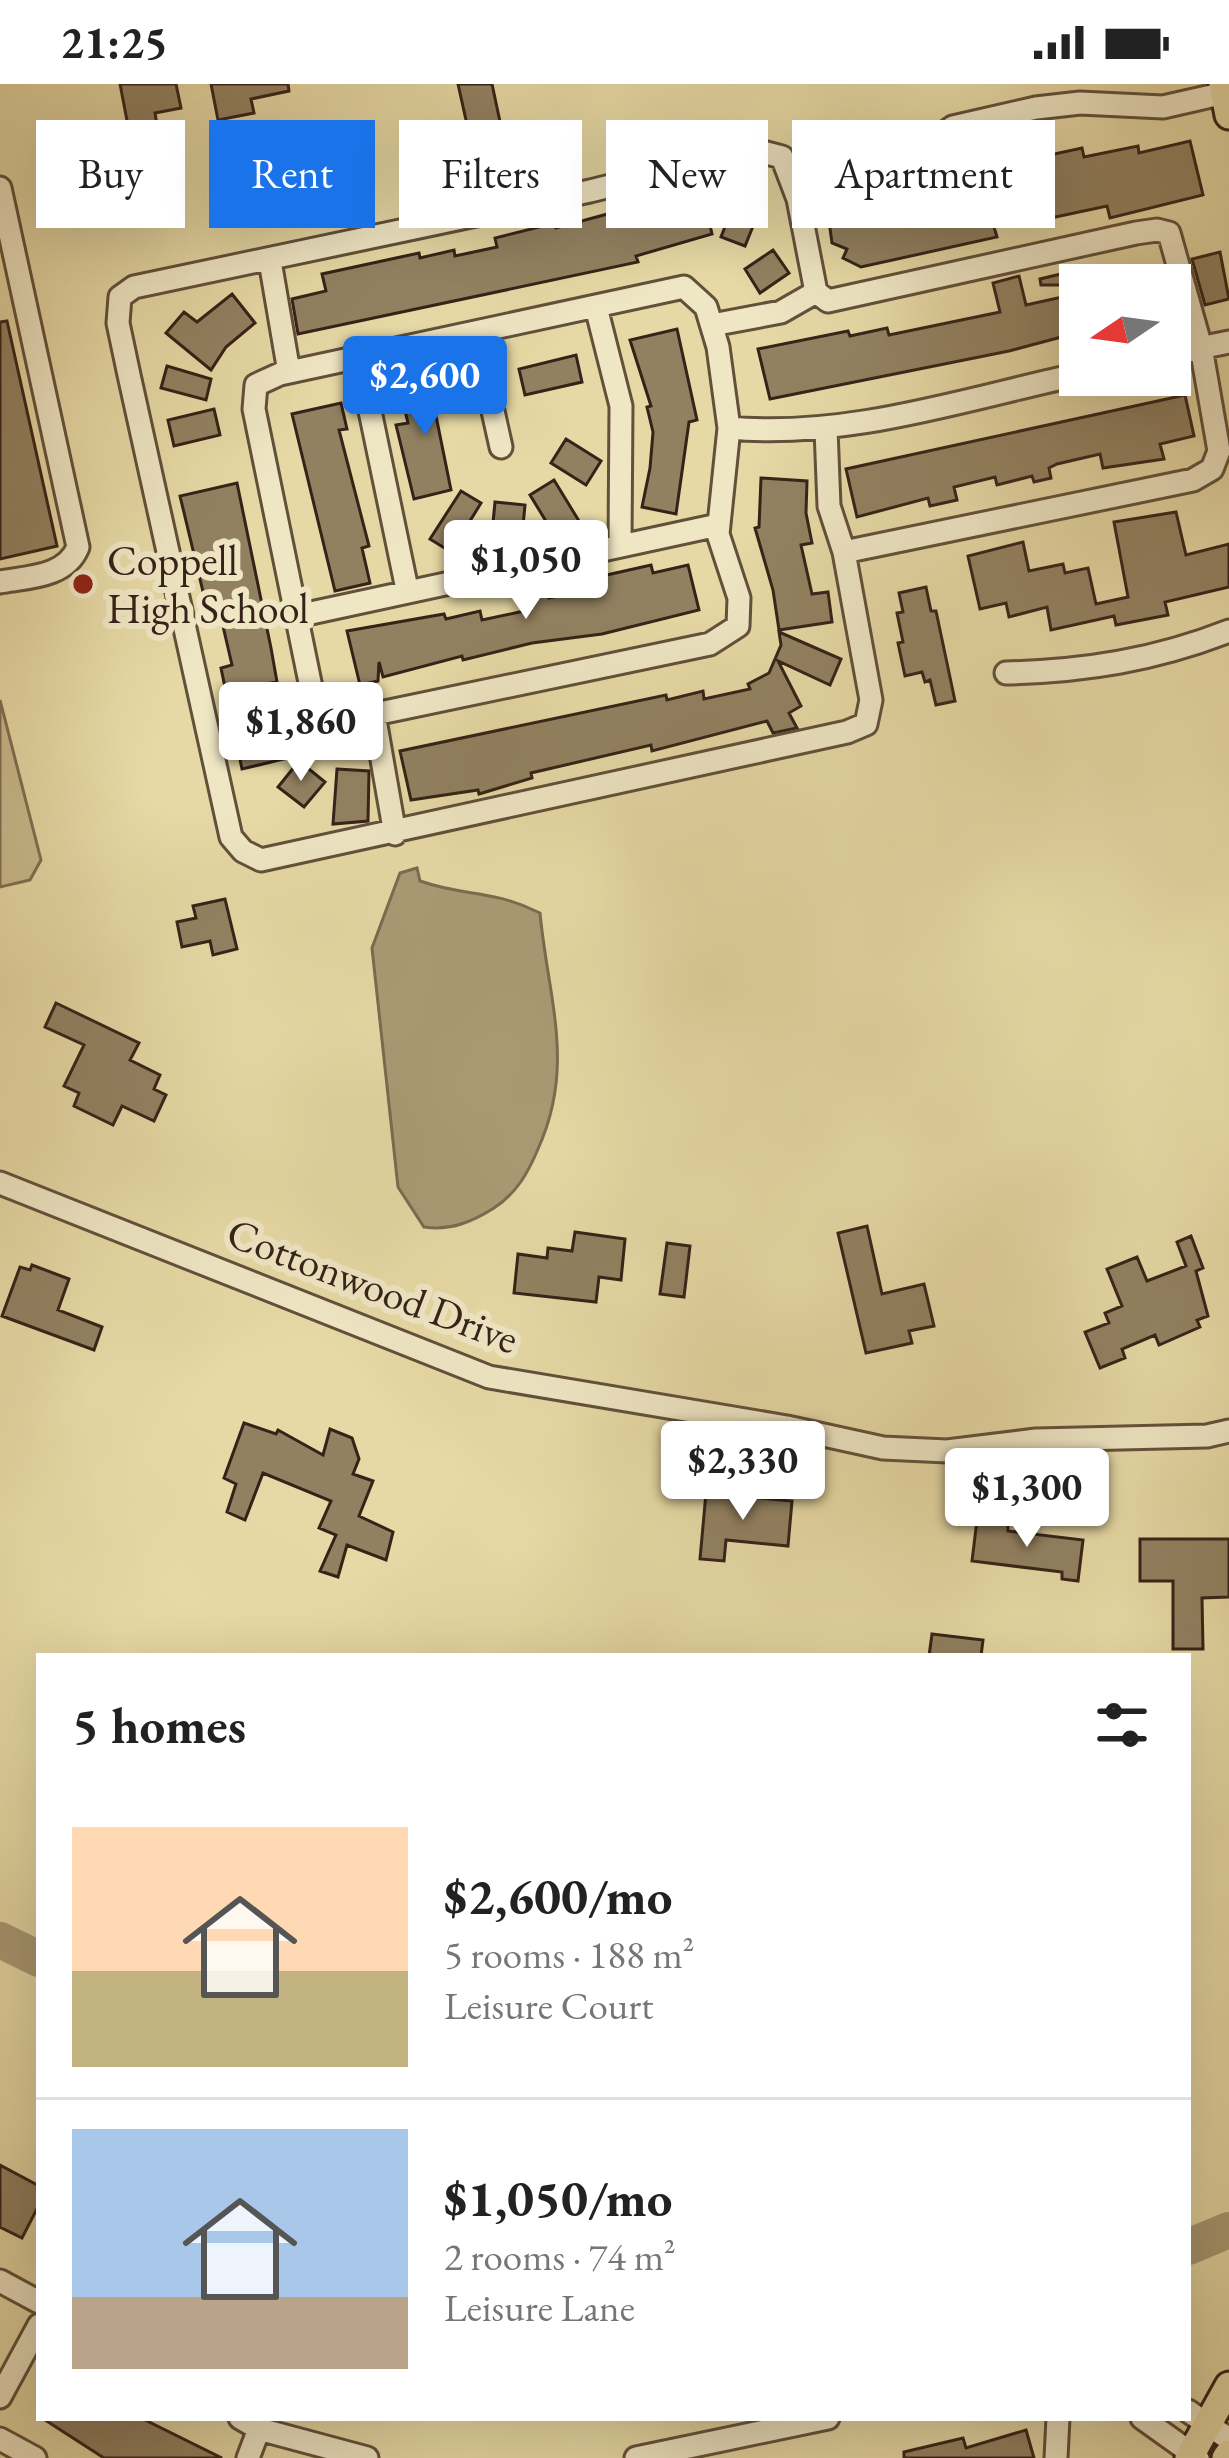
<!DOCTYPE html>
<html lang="en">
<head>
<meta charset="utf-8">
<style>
  body { margin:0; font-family:"EB Garamond",serif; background:#f2f2f2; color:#222; height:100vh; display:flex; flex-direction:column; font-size:45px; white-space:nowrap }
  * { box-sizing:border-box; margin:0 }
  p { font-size:39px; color:#767676 }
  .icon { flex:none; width:66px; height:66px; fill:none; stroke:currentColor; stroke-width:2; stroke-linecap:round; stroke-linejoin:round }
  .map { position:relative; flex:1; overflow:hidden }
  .drawer { position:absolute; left:36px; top:1569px; width:1155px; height:768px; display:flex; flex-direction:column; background:#fff; border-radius:0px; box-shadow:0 12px 48px #0002 }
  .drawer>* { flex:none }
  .guide { position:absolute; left:36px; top:36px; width:1158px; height:108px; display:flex; gap:24px }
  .needle { width:78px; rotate:257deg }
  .tools { position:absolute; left:1059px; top:180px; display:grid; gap:24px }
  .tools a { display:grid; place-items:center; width:132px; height:132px; border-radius:0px; background:#fff; box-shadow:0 12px 48px #0002; font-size:60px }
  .price { position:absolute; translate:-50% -102px; padding:0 27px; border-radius:12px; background:#fff; color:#222; font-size:39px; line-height:78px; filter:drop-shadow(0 3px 6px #0008) }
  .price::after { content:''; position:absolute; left:50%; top:72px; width:36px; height:27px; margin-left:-18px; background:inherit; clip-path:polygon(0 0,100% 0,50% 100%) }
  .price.active { background:#1a73e8; color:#fff }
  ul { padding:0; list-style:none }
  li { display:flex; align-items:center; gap:36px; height:300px; padding:0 36px }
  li+li { border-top:3px solid #e0e0e0 }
  li span { display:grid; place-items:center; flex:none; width:336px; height:240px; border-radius:0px; color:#555 }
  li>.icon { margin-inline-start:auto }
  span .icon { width:144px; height:144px; fill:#fffc; stroke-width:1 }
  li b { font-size:51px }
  h2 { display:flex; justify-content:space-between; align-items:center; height:144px; padding:0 36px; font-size:51px }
  .pill { padding:0 42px; border-radius:0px; background:#fff; box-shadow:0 12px 48px #0002; font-size:42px; line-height:108px }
  .pill.active { background:#1a73e8; color:#fff }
  .status { display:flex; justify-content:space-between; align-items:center; height:84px; padding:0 60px; background:#fff; direction:ltr }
  .status svg { height:33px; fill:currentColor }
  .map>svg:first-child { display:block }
</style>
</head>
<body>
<div class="status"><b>21:25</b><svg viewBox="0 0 49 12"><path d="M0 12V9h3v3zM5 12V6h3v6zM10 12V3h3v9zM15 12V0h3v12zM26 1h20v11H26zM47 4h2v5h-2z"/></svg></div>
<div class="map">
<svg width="1229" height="2374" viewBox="0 0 1229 2374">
  <rect width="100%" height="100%" fill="#e6d9a5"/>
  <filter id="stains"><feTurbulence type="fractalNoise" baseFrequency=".00167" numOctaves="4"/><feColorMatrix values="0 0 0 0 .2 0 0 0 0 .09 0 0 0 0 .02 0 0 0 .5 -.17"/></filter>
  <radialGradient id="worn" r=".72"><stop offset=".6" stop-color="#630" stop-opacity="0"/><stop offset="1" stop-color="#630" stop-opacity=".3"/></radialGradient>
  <path fill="#c8ba8d" stroke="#7f6e52" stroke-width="3" d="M0 616 41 776 30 796 0 803Z"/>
  <path fill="#aa9b75" stroke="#7c6b50" stroke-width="3" d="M417 784 420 797C466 813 492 805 540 829 548 915 576 981 538 1065 528 1089 516 1110 494 1124 472 1138 450 1147 424 1143L398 1103 372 864 400 789Z"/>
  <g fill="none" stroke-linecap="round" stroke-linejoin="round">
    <path stroke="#aa9b75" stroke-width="36" d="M0 1856 39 1875
      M1188 2163 1229 2146"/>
  </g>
  <path fill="#928161" stroke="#362218" stroke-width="3" d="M120 0H176L181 24 155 29 157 41 129 47Z
    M211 0H288L289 7 251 15 254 29 218 36Z
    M458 0H492L502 47 470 54Z
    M866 45 874 84 818 96 809 57Z
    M1190 57 1203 111 1110 134 1107 122 1051 134 1050 129 994 143 997 153 861 183 843 174 847 165 832 159 829 137 821 134 837 100 900 128 966 113 963 103 992 96 989 84 1082 64 1084 73 1138 62 1139 69Z
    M740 105 764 115 745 162 721 153Z
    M702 108 712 150 636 172 638 178 298 250 292 215 326 207 322 190 419 169 420 174 454 166 455 172 497 163 495 154 555 139 556 144 626 125 628 136 676 125 673 114Z
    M773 166 789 189 760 209 745 185Z
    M1220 168 1229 215 1205 221 1192 175Z
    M1090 183 1094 201H1041L1040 195Z
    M1019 192 1026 221 1080 209V248L1009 267 770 315 758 265 848 247 850 252 887 244 889 251 1000 228 993 199Z
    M232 210 255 239 226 263 211 286 166 249 184 228 197 238Z
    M7 237 57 462 0 475V238Z
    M677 245 697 336 689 338 676 430 642 423 650 384 653 348 647 323 651 322 630 256Z
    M576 271 582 298 525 311 519 285Z
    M167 282 211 295 206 316 161 304Z
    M447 295 453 322 435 327 451 406 414 415 396 341 408 339 400 306Z
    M1185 311 1194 352 1160 360 1164 375 1103 384 1100 370 1057 380 1049 384 1051 394 1034 398 1032 392 997 401 995 393 954 403 957 416 930 422 928 414 857 433 846 385Z
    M341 319 347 345 339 346 369 462 362 464 370 499 335 507 292 330Z
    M214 325 220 351 174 362 168 336Z
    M566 355 601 377 586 401 551 379Z
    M761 394 807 397 806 429 812 459 801 461 812 510 828 508 832 538 779 546 773 506 755 444 759 443Z
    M554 396 579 437 555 452 530 411Z
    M237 399 271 564 277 598 271 599 288 674 242 685 221 584 232 581 222 538 211 541 180 412Z
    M461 407 481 419 451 468 430 455Z
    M495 418 525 421 521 463 491 460Z
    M1176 428 1186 471 1229 460V503L1165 518 1168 531 1116 541 1114 532 1051 546 1047 523 1009 533 1006 519 980 525 968 472 1023 458 1029 487 1063 480 1065 489 1088 484 1096 520 1128 513 1114 438Z
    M651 481 653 489 688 481 699 526 602 550 532 559 463 576 462 572 383 593 379 578 378 597 360 601 347 547 444 530 446 535 480 527 482 536 524 527 521 512 547 506 549 514 591 505 589 495Z
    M926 503 931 527H936L955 617 936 621 930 596 925 598 922 588 905 592 898 559 903 558 897 529 903 528 899 509Z
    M779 548 841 575 830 601 778 577 801 622 789 629 797 644 773 649 767 637 652 667 651 661 531 689 532 694 479 710 478 706 411 716 400 667 666 611 667 616 703 607 704 615 750 605 748 600 769 589 781 561Z
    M299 677 325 698 304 723 278 703Z
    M337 685 369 687 368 737 333 740Z
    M225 815 237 865 213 871 210 857 182 863 177 838 196 834 193 822Z
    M56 919 139 959 130 976 160 991 154 1005 166 1011 154 1037 122 1022 113 1041 74 1022 79 1009 64 1002 84 961 45 943Z
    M867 1142 882 1210 924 1200 934 1242 909 1247 912 1259 866 1269 838 1149Z
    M575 1148 625 1155 621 1196 599 1193 596 1218 514 1209 518 1170 547 1174 548 1164 572 1167Z
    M1191 1152 1203 1184 1196 1187 1208 1232 1197 1236 1200 1243 1159 1261 1155 1251 1122 1265 1125 1274 1100 1284 1085 1248 1109 1239 1105 1229 1122 1222 1107 1185 1137 1173 1147 1197 1186 1182 1177 1158Z
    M667 1159 690 1162 684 1213 660 1210Z
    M32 1181 69 1195 58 1226 102 1243 94 1266 2 1232 20 1183 30 1186Z
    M244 1339 276 1350 278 1346 323 1371 330 1345 352 1354 359 1375 353 1390 373 1397 359 1432 393 1448 386 1476 347 1461 338 1493 320 1487 336 1451 319 1444 331 1417 263 1389 245 1436 227 1428 236 1400 224 1394Z
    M706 1409 792 1417 788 1462 726 1456 724 1477 700 1475Z
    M977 1436 1008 1440V1447L1083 1456 1078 1497 1062 1495V1488L972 1477Z
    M1140 1455H1229V1513L1202 1514 1203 1565H1173V1497H1140Z
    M932 1550 983 1556 981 1572H929Z
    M0 2081 39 2102V2121L22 2154 0 2143Z
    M42 2334H141L222 2374H104Z
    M1026 2346 1034 2374H904V2368L963 2354 966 2364Z"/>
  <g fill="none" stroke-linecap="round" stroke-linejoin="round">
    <defs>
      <path id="minor" d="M920 67 953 43 1036 24 1080 19 1163 23 1229 8
        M0 104 78 463C66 493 29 493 0 498
        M270 177 289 288
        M684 203 706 223 718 263 729 344 718 450 739 514 738 542 710 560 356 634C334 634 326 632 313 613L254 325 256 301 280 290Z
        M596 223 621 322 620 460
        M712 241 781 228 816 208
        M476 251 501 363
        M1170 270 1229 258
        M359 274 407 505
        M729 344C847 355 965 315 1080 290
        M826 345 829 422 844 468 871 616 866 640 847 648 261 776 243 767 231 753 129 291 118 239 120 213 134 203 590 107 755 66 782 73 798 115 816 208 828 217 1136 149 1157 146 1169 149 1201 263 1219 367 1212 385 1193 396 844 468
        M297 532 718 441
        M1006 589C1085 587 1155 576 1229 547
        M374 630 395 750
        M0 1099 489 1293 787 1343 883 1364 947 1367 1036 1356 1207 1352 1229 1347
        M0 2197 39 2218
        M0 2313 39 2241
        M1188 2327 1229 2355
        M240 2334 259 2345 367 2374
        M1142 2334 1198 2374
        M0 2355 35 2374
        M248 2374 259 2345
        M636 2374 828 2334
        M1056 2374 1058 2334"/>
      <path id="major" d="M1223 0 1229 31
        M1189 2374 1229 2302
        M1226 2374 1229 2370"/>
    </defs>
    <use href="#minor" stroke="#62503b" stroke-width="27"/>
    <use href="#major" stroke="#362218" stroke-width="33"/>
    <use href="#minor" stroke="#efe6c4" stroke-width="21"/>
    <use href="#major" stroke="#e6d9a5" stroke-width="27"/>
  </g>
  <circle fill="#8f2418" stroke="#efe6c4" stroke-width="4.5" cx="83" cy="500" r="12"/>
  <g text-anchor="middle" stroke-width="12" stroke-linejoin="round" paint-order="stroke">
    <g font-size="42" fill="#362218" stroke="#efe6c4" text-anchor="start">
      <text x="107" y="491">Coppell<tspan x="107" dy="48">High School</tspan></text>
    </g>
    <g font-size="42" fill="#362218" stroke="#efe6c4">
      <text transform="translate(373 1201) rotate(21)" y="15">Cottonwood Drive</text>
    </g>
  </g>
  <rect width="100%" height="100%" filter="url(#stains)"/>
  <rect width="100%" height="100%" fill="url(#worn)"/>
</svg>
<div class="tools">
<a><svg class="needle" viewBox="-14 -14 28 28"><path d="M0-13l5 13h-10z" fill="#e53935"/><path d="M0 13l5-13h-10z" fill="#767676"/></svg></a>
</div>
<b class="price active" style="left:425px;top:354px">$2,600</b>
<b class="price" style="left:526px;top:538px">$1,050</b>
<b class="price" style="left:301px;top:700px">$1,860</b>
<b class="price" style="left:743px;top:1439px">$2,330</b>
<b class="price" style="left:1027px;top:1466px">$1,300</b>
<div class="guide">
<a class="pill">Buy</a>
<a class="pill active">Rent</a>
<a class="pill">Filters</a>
<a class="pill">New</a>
<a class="pill">Apartment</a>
</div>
<section class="drawer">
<h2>5 homes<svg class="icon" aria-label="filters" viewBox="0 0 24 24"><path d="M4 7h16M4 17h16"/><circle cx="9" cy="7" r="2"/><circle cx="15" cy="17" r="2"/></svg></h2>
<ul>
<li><span style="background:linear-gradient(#ffd9b3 60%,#c2b280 0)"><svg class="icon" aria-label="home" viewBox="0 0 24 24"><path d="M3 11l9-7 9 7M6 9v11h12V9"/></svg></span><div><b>$2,600/mo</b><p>5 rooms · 188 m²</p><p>Leisure Court</p></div></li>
<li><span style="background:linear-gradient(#a9c7e8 70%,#b9a48a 0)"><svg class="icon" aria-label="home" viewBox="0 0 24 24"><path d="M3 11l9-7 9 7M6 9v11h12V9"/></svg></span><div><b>$1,050/mo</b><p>2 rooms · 74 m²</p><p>Leisure Lane</p></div></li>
</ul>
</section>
</div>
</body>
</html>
